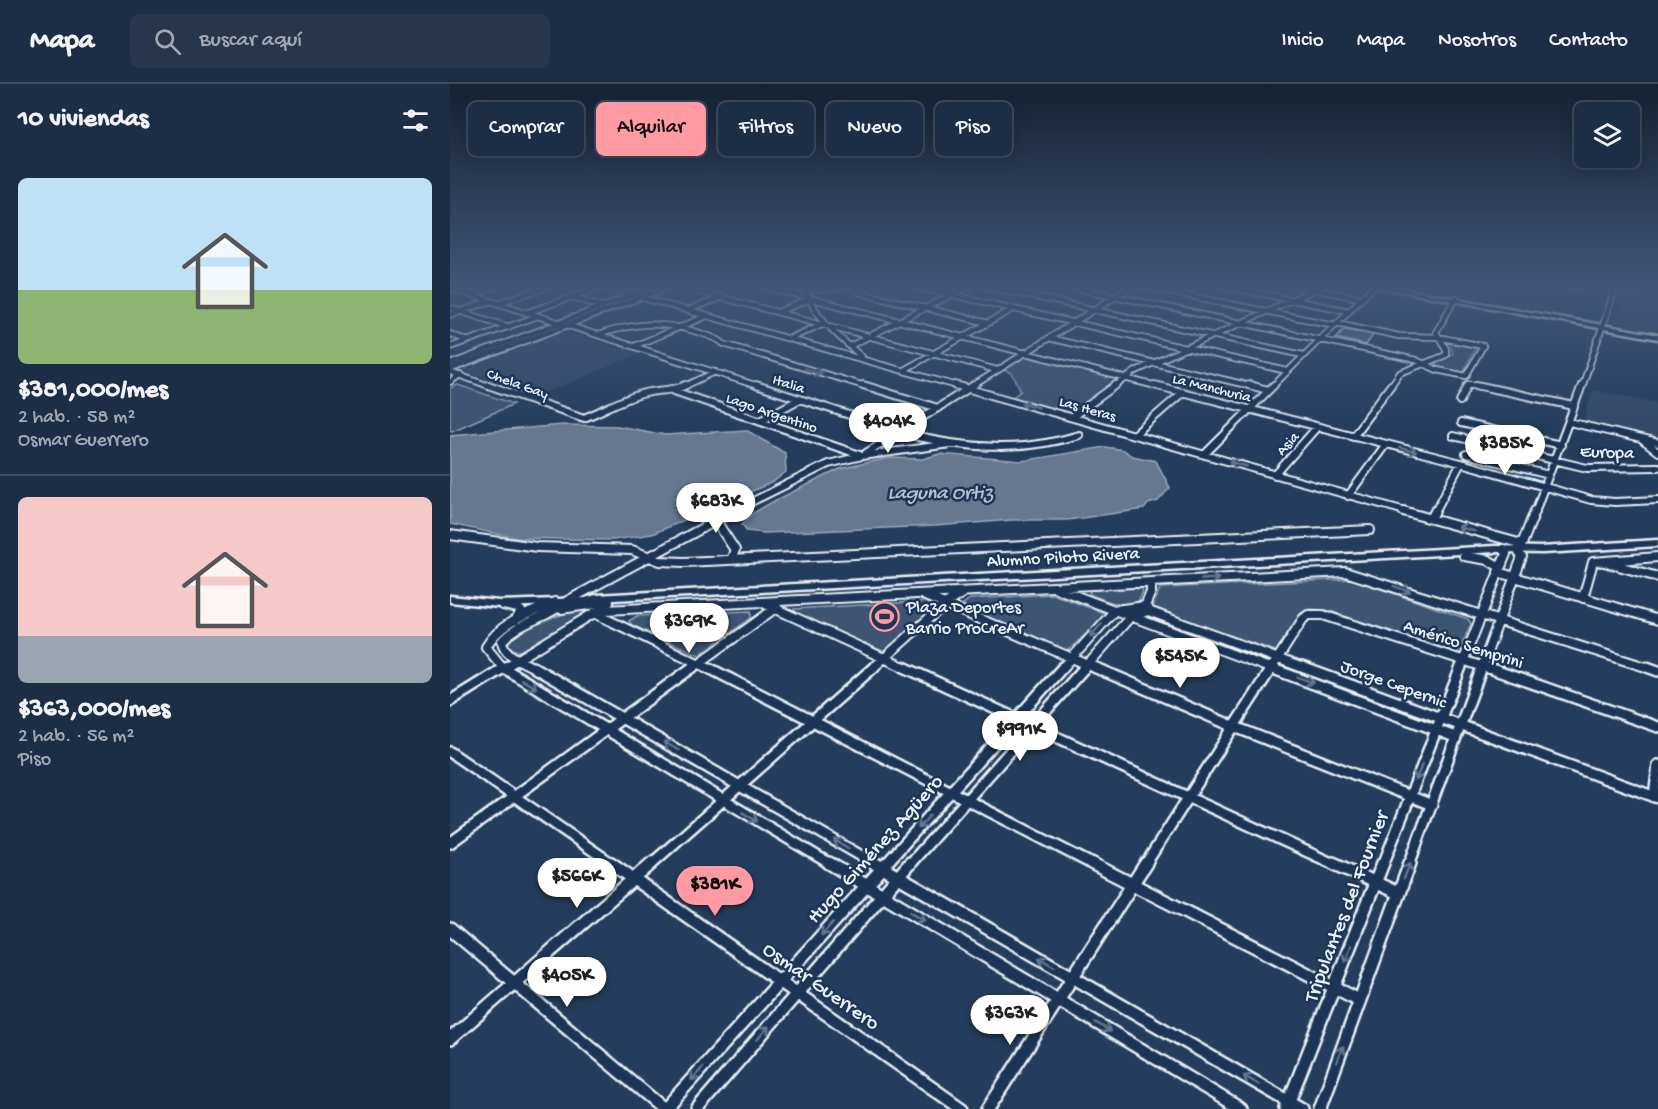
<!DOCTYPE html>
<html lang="es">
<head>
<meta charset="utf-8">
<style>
  body { margin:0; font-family:"Gochi Hand",sans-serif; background:#25364d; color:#f1f3f6; height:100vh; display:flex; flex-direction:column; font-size:22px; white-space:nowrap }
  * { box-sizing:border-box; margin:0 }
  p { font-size:20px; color:#a0a8b3 }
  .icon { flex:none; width:33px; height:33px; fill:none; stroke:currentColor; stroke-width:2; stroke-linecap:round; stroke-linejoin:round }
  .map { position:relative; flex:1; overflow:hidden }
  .drawer { display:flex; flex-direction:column; background:#1c2e46; width:450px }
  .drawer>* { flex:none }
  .hud { position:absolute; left:18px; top:18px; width:570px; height:54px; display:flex; gap:12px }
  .controls { position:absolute; left:1124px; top:18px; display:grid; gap:12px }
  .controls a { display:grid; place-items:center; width:66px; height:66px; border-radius:9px; background:#1c2e46; box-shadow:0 3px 15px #0003,0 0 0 2px #3a4a5f; font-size:30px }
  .price { position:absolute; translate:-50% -51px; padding:0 14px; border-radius:21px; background:#fff; color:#222; font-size:20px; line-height:39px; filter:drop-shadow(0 2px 3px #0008) }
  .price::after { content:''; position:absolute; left:50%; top:36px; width:18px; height:14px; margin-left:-9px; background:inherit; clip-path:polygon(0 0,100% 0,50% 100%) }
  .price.selected { background:#ff9aa2; color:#111 }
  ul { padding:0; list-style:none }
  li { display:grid; align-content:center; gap:12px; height:318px; padding:0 18px }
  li+li { border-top:2px solid #3a4a5f }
  li span { display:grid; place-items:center; height:186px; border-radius:9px; color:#555 }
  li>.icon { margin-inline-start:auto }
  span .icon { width:108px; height:108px; fill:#fffc; stroke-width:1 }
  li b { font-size:26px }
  h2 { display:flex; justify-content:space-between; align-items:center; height:72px; padding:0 18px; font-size:26px }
  .tag { padding:0 21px; border-radius:9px; background:#1c2e46; box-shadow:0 3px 15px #0003,0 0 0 2px #3a4a5f; font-size:21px; line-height:54px }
  .tag.selected { background:#ff9aa2; color:#111 }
  header { display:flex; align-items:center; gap:36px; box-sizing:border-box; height:84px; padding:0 30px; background:#1c2e46; border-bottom:2px solid #3a4a5f }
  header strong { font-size:28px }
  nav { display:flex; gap:33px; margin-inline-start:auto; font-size:21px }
  .search { width:420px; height:54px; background:#25364d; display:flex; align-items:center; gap:15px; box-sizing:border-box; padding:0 21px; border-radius:9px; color:#a0a8b3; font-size:22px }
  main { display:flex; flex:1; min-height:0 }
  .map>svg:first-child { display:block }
</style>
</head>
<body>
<header>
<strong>Mapa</strong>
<div class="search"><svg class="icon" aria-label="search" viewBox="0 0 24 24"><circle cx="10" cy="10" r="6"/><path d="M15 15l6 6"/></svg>Buscar aquí</div>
<nav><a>Inicio</a><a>Mapa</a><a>Nosotros</a><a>Contacto</a></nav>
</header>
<main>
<section class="drawer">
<h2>10 viviendas<svg class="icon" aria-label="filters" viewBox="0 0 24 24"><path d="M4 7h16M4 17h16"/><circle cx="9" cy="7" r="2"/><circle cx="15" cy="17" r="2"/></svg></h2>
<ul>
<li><span style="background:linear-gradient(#bfe0f5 60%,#8fb573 0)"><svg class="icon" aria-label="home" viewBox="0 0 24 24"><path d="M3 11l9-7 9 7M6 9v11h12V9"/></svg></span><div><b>$381,000/mes</b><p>2 hab. · 58 m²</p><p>Osmar Guerrero</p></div></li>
<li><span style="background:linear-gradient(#f6c9c9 75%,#9aa5b1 0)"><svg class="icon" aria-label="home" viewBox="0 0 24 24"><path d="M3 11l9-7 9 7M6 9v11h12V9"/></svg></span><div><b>$363,000/mes</b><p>2 hab. · 56 m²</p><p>Piso</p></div></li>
</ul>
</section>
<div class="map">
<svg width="1208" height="1025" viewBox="0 0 1208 1025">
  <rect width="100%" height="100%" fill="#253d5d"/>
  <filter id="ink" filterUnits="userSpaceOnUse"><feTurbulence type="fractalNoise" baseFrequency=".0167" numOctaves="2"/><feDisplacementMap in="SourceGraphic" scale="12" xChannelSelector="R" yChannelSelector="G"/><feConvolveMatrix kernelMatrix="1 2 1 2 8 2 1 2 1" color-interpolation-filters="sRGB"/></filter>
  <g filter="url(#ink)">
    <path fill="#334a68" d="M1176 207 1203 212 1208 217V247L1164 239Z
      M114 248 188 270 85 313 12 286Z
      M1143 306 1208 319V356L1133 339Z"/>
    <path fill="#3e5472" stroke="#93a2b5" stroke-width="1.5" d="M1000 259 1025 264 1013 289 983 282 1003 269Z
      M576 271 667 295 620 331 561 314 571 307 562 289 553 286Z
      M8 301 64 320 2 347 0 346V304Z
      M902 495 1018 535 1021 540 1008 569 876 526 860 525 851 529 826 567 706 526 703 523 710 504Z
      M693 504C691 534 655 516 639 510L640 506Z
      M602 510 654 529V534L617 567 518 525 513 520 520 515Z
      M464 518H475L482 523 480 531 437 569 346 531 344 525Z
      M132 525 137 526 136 530 76 567C68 568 62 567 58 560 66 541 112 531 132 525Z
      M301 527V534L249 571 182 541 179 537 187 532Z"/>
    <path fill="#657890" stroke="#99a8ba" stroke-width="1.5" d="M112 341 168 342 215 351 296 346 335 369 336 388 323 398 202 450 163 456 66 454 0 440V351Z
      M655 363 673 366 682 372 706 377 720 404 708 417 698 420 694 425 618 436H563L485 442 315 449 297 447 292 440 303 429 326 416 390 385 415 379 440 374 473 375 489 370 572 377Z"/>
    <path fill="#536782" stroke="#e8f1f8" stroke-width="1.5" d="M894 245 923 251 916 261 886 254Z"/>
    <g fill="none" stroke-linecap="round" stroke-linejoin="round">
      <defs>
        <path id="street-far4" d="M150 202 511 303
          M311 202 710 303
          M354 202C363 232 389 253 412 273
          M406 202 408 208 538 239
          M463 202 837 287
          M535 202 853 271
          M617 202 966 276 987 286 1016 292 1033 262 987 253 949 252 887 239
          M690 202 885 241
          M772 202 899 227
          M845 202 911 214
          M1119 202H1129
          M1153 202 1165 204
          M0 204 311 303
          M355 207 409 202
          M250 208 547 286
          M493 209 506 202
          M21 211 46 202
          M123 213 151 222
          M48 219 100 202
          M0 224 59 243
          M238 226 270 214
          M328 228 358 216
          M76 229 154 202
          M0 231 41 217
          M0 250 18 257
          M148 251C182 239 209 237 244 247 255 251 265 252 274 260L418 303
          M341 254 372 240
          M599 254 805 303
          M184 262 257 232
          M400 262 519 202
          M0 263 88 232
          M0 280 207 202
          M454 286 563 225
          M0 288 42 303
          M0 298 10 291
          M233 303 265 288
          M521 303 682 202
          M664 303 686 287 872 202
          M822 303 924 202
          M940 303 950 289 996 271V265L986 248 1006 214
          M1017 303 1019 300 1033 303
          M1132 303 1166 202"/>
        <path id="street-far3" d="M38 301 134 334C154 326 174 314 195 309 210 305 222 308 236 301
          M306 301 468 353C525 365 573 368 629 351
          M413 301 488 324
          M505 301 959 428
          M704 301 1011 379 1141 416 1165 418 1208 416
          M799 301 818 306
          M1026 301 1124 322
          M224 307 410 371
          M1010 317 1018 301
          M622 333 666 301
          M311 336 350 315
          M1119 338 1208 359
          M1011 339 1111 361
          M684 351 732 309
          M903 352 941 301
          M1003 352 1137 384 1208 383
          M1192 356 1208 368
          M416 369 524 301
          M1016 370 1099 391
          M754 371 824 301
          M825 391 867 343
          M898 412 936 360
          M281 428 378 380 412 372 500 360
          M985 428 1011 379
          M1085 428 1132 301"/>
        <path id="street-far2" d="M953 427 1072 460
          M981 435 985 427
          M263 437 268 440 285 466 281 476
          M0 451 87 463 182 466 210 477 234 478 920 446
          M1072 460 1085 427
          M1014 472 1038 476 1050 483
          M1154 478 1208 493
          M1048 488 1208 536
          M701 498V508L695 522 701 528 856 585
          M608 505 822 585
          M473 511 648 585
          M1133 514 1143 478 1208 473
          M311 518 458 585
          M53 521 68 524 71 527 66 536
          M111 525 159 518
          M144 529 260 585
          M52 585 144 529 156 526 895 488 1202 585
          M54 585 36 563C51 537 79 530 105 518
          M86 585C74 578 54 572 52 557 70 537 97 535 117 517L284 427
          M241 585 327 523
          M422 585 495 520 514 508
          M612 585 665 526 695 522
          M634 585 681 532 699 527
          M821 585 853 535 858 531H873L1040 585
          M1010 585 1056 470 1053 465
          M1031 585 1072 473 1067 466"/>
        <path id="street-far1" d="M52 583 382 781
          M83 583 427 781
          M257 583 644 781
          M454 583 886 781
          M644 583 785 643 982 721
          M818 583 1005 653
          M852 583 1208 714
          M1036 583 1208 643
          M1197 583 1208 587
          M0 617 55 583
          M0 668 164 781
          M1204 713 1208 681
          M0 759 243 583
          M200 781 424 583
          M435 781 613 583
          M459 781 635 583
          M695 781 822 583
          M933 781 1011 583
          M959 781 1032 583"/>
        <path id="street" d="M161 779 512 1025
          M379 779 791 1025
          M424 779 852 1025
          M641 779 909 916
          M883 779 948 809
          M0 845 214 1025
          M0 955 202 779
          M215 1025 437 779
          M247 1025 460 779
          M538 1025 696 779
          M836 1025 933 779
          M870 1025 960 779"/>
        <path id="secondary" d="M923 202H935L1208 251V255Z
          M1208 456V462L1093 469 1045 468 146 517 135 520 49 523 0 518V512L49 517 135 514 146 511 1045 462 1090 463Z"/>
        <path id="highway" d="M216 202H227L0 288V282Z"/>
      </defs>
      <use href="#street-far4" stroke="#e8f1f8" stroke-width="8"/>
      <use href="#street-far3" stroke="#e8f1f8" stroke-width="10"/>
      <use href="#street-far2" stroke="#e8f1f8" stroke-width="12"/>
      <use href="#street-far1" stroke="#e8f1f8" stroke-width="14"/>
      <use href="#street" stroke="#e8f1f8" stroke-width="16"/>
      <use href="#secondary" stroke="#e8f1f8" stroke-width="5"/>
      <use href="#highway" stroke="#e8f1f8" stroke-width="4"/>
      <use href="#street-far4" stroke="#1d3557" stroke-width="4.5"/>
      <use href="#street-far3" stroke="#1d3557" stroke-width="6"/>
      <use href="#street-far2" stroke="#1d3557" stroke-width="8"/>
      <use href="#street-far1" stroke="#1d3557" stroke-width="9"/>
      <use href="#street" stroke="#1d3557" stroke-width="11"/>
      <use href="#secondary" fill="#1d3557" fill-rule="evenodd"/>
      <use href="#highway" fill="#1d3557" fill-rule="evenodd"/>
    </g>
    <defs><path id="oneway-shaft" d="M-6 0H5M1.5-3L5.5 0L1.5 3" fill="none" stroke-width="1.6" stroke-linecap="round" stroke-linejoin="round" transform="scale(1.5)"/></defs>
    <g stroke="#64778f">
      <use href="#oneway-shaft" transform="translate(363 287) rotate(17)"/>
      <use href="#oneway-shaft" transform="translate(580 321) rotate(-164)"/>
      <use href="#oneway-shaft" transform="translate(958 366) rotate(14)"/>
      <use href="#oneway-shaft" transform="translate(788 380) rotate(-164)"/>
      <use href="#oneway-shaft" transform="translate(1016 445) rotate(-165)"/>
      <use href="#oneway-shaft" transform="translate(760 495) rotate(-3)"/>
      <use href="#oneway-shaft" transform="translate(952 505) rotate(18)"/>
      <use href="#oneway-shaft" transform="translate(646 546) rotate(132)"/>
      <use href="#oneway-shaft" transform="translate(856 596) rotate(20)"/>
      <use href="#oneway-shaft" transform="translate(79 600) rotate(31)"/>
      <use href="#oneway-shaft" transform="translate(221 662) rotate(-150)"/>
      <use href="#oneway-shaft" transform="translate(969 688) rotate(111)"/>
      <use href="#oneway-shaft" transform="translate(300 733) rotate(31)"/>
      <use href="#oneway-shaft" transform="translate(474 738) rotate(132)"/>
      <use href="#oneway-shaft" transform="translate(391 760) rotate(-150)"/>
      <use href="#oneway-shaft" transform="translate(957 787) rotate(-69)"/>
      <use href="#oneway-shaft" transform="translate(468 832) rotate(31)"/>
      <use href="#oneway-shaft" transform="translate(377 845) rotate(132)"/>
      <use href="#oneway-shaft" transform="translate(898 870) rotate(111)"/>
      <use href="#oneway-shaft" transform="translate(596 878) rotate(-150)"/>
      <use href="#oneway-shaft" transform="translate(653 943) rotate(31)"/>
      <use href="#oneway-shaft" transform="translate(313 949) rotate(-49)"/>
      <use href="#oneway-shaft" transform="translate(890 970) rotate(-70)"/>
      <use href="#oneway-shaft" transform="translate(247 990) rotate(132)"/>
      <use href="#oneway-shaft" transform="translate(801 996) rotate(-150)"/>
    </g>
  </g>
  <linearGradient id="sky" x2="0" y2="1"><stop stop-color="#142233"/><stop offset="0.59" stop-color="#405778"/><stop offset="1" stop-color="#405778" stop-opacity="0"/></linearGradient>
  <rect width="1208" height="345" fill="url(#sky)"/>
  <defs>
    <symbol id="stadium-ring" viewBox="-11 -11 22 22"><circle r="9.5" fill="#1d3557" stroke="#ff9aa2" stroke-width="1.5"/><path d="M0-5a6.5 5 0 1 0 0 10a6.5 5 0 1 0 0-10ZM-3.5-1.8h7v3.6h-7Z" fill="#ff9aa2"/></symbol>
  </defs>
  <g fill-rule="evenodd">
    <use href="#stadium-ring" x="418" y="516" width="33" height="33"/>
  </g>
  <g text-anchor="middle" stroke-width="5" stroke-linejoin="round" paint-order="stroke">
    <g font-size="15" fill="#e8f1f8" stroke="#1d3557">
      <text transform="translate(68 299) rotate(20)" y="5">Chela Gay</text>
      <text transform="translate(339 299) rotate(18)" y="5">Italia</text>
      <text transform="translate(762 303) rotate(14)" y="5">La Manchuria</text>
      <text transform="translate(638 324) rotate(16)" y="5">Las Heras</text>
      <text transform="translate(322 328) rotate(19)" y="5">Lago Argentino</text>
      <text transform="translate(837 359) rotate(-48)" y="5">Asia</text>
    </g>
    <g font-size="18" fill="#e8f1f8" stroke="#1d3557">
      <text transform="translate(1157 367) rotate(2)" y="6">Europa</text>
      <text transform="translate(613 472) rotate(-3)" y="6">Alumno Piloto Rivera</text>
      <text transform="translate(1014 559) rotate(18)" y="6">Américo Semprini</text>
      <text transform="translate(944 599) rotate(20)" y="6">Jorge Cepernic</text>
    </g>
    <g font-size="18" fill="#e8f1f8" stroke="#1d3557" text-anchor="start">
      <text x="456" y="528">Plaza Deportes<tspan x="456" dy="21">Barrio ProCreAr</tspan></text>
    </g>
    <g font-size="20" font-style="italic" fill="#b4c1ce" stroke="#1d3557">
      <text x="490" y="414">Laguna Ortiz</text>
    </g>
    <g font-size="21" fill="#e8f1f8" stroke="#1d3557">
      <text transform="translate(424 764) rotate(-48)" y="7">Hugo Giménez Agüero</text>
      <text transform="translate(895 822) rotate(-69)" y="7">Tripulantes del Fournier</text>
      <text transform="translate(372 901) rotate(35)" y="7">Osmar Guerrero</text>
    </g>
  </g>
</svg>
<div class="controls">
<a><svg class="icon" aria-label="layers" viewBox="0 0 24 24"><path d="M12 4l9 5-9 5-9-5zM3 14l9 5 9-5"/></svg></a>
</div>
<b class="price" style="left:438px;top:370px">$404K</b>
<b class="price" style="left:1055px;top:392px">$385K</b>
<b class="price" style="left:266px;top:450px">$683K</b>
<b class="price" style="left:239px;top:570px">$369K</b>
<b class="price" style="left:730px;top:605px">$545K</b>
<b class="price" style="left:570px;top:678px">$991K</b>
<b class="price" style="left:127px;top:825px">$566K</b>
<b class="price selected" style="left:265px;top:833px">$381K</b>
<b class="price" style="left:117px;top:924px">$405K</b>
<b class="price" style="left:560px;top:962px">$363K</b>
<div class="hud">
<a class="tag">Comprar</a>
<a class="tag selected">Alquilar</a>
<a class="tag">Filtros</a>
<a class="tag">Nuevo</a>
<a class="tag">Piso</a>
</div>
</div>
</main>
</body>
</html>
